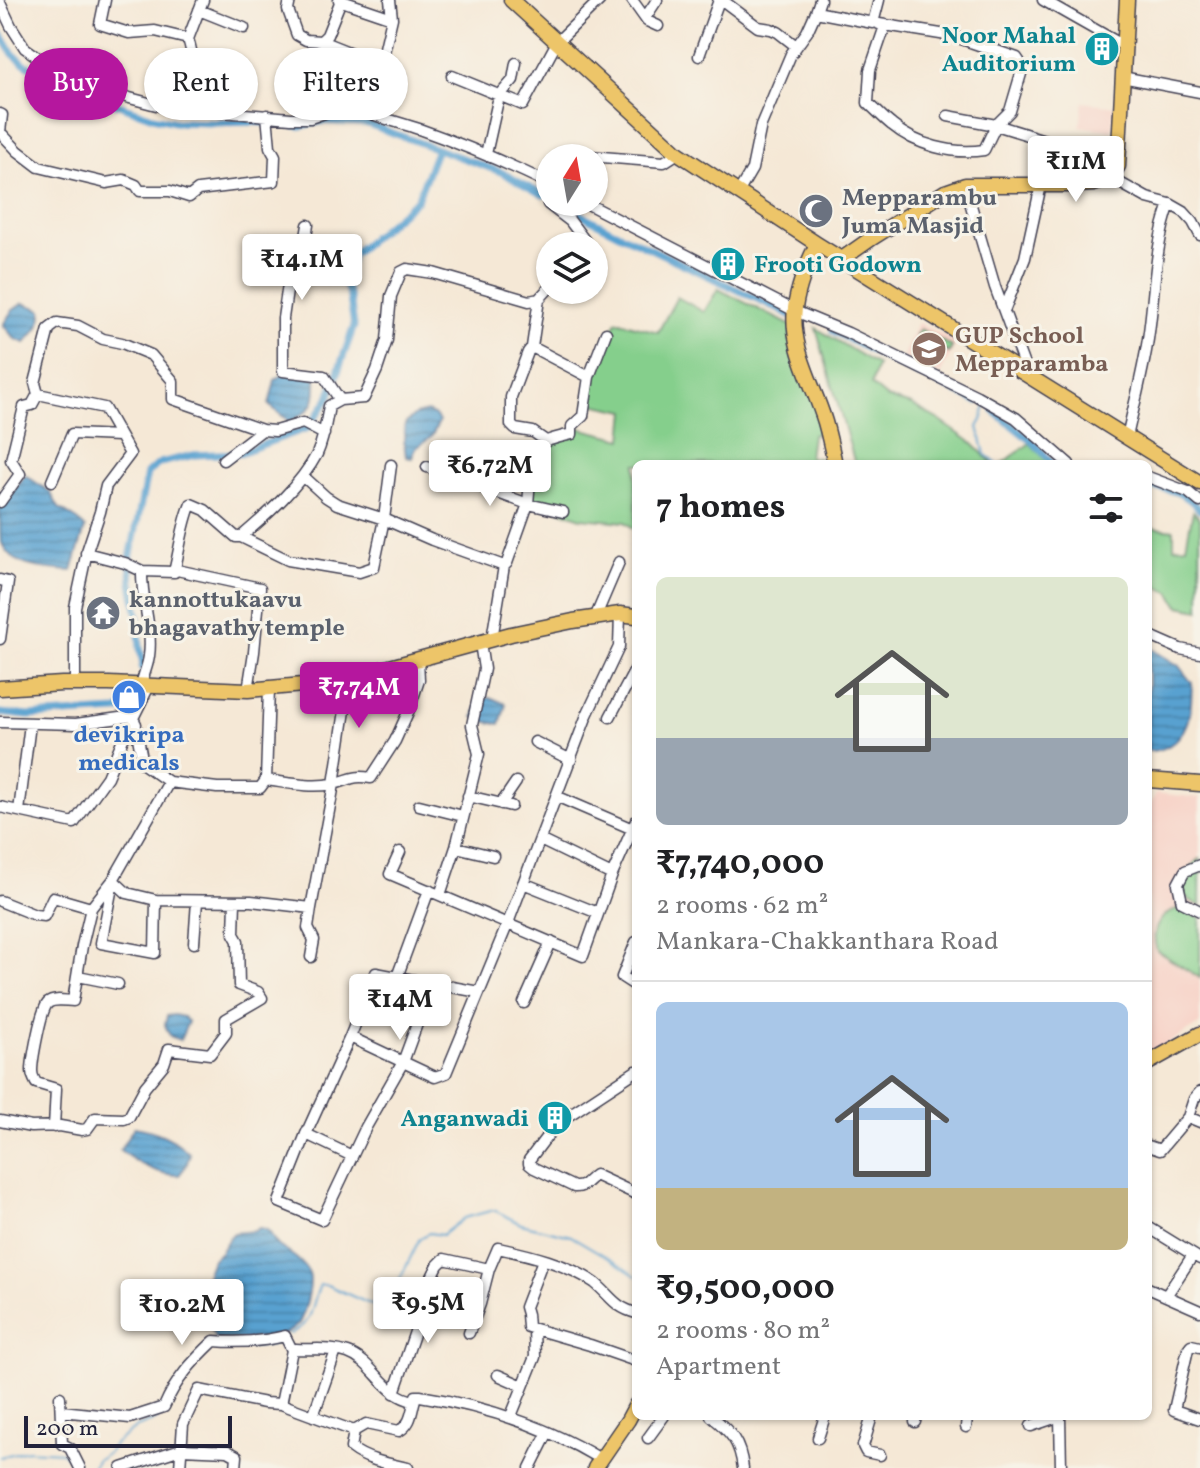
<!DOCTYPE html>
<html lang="en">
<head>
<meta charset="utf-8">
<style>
  body { margin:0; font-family:Vollkorn,serif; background:#f2f2f2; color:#202124; height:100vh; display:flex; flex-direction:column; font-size:30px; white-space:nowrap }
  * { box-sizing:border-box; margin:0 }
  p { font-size:26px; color:#757577 }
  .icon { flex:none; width:44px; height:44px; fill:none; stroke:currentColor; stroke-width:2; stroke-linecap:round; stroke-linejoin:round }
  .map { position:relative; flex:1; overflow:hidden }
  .sheet { position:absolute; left:632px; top:460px; width:520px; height:960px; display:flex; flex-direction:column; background:#fff; border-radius:12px; box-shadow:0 2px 6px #0004 }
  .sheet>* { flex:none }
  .banner { position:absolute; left:24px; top:48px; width:488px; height:72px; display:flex; gap:16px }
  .needle { width:52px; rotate:11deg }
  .controls { position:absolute; left:536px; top:144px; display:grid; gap:16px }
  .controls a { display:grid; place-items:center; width:72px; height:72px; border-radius:50%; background:#fff; box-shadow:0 2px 6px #0004; font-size:40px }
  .scale { position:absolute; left:24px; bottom:20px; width:208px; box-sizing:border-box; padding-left:8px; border:4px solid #22223b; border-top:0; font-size:22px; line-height:28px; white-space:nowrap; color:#22223b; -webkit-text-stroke:6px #f7f3e8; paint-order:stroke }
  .price { position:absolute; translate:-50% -68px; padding:0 18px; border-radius:8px; background:#fff; color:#222; font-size:26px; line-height:52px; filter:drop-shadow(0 2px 4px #0008) }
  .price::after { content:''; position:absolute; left:50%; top:48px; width:24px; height:18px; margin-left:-12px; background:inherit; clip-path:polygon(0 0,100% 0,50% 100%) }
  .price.current { background:#b5179e; color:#fff }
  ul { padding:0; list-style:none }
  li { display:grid; align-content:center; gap:16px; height:424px; padding:0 24px }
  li+li { border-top:2px solid #e0e0e0 }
  li span { display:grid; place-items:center; height:248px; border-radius:12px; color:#555 }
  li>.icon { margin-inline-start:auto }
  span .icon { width:144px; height:144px; fill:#fffc; stroke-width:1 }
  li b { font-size:34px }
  h2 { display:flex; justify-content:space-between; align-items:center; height:96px; padding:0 24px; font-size:34px }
  .chip { padding:0 28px; border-radius:36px; background:#fff; box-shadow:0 2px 6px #0004; font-size:28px; line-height:72px }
  .chip.current { background:#b5179e; color:#fff }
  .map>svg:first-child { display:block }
</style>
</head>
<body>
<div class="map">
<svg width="1200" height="1468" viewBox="0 0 1200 1468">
  <defs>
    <pattern id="water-rules" width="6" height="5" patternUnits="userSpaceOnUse" patternTransform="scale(2)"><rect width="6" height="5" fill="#59a1d0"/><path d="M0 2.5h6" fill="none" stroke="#4983aa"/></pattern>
  </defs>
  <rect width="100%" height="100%" fill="#f7f3e8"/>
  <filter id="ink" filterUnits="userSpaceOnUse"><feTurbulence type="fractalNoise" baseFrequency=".0125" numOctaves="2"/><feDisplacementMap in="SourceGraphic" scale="16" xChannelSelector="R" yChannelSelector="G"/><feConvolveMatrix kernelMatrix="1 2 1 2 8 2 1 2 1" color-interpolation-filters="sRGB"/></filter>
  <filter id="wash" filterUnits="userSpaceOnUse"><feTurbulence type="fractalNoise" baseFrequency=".006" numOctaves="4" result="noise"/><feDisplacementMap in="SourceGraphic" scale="32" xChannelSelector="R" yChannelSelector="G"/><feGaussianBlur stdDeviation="1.8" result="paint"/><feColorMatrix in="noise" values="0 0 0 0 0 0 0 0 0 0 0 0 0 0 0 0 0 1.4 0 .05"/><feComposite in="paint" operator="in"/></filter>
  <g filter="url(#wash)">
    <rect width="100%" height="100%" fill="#f5e8d6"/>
    <path fill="#f7d1c6" d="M1083 102 1115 106 1112 131 1080 126Z
      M918 323 957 342 940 375 902 357Z
      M1156 793 1200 798V1024L1148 1055V810Z"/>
    <path fill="#85cf8c" stroke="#547864" stroke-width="2" d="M718 289 792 326 824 432 812 435 809 457 831 461 832 464H636V530L625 522 581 518 531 499 534 455 549 439 579 428 623 439 626 411 587 403 595 363 617 321 658 332 677 297 704 312Z
      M816 328 877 365 871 385 887 398 912 405 939 420 972 443 993 464H855Z
      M920 329 952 347 949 353 916 335Z
      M1030 443 1050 464H1002Z
      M1193 511 1200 519V610L1179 606 1170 592 1148 583V527L1174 530V547L1186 546Z
      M1200 859V906L1188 899 1182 893C1184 879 1188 866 1200 859Z
      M1179 908 1200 918V978L1157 951C1150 930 1159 915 1179 908Z"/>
    <path fill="url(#water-rules)" stroke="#3e6286" stroke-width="2" d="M23 303 42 310C43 325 34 333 25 343L15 339 3 325 12 311Z
      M285 373 316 378C317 406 313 408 290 422L269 405 275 380Z
      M427 412 436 416 439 422 431 437 415 449 412 458 406 457 404 441 405 424 415 415Z
      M25 475 50 492 59 508 79 521 85 528 72 571C46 569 12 570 1 541 0 532 0 515 0 504L12 493Z
      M1148 647 1178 665 1192 683C1191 694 1192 706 1189 716 1184 736 1169 752 1148 751Z
      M480 698H492L506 704 500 724 487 722 474 717Z
      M174 1015 183 1017 188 1022 180 1040 170 1036 165 1025 167 1016Z
      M134 1127C156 1130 175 1139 190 1154L186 1166 179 1175C160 1176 135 1162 120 1150Z
      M259 1228C275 1229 269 1240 280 1247 291 1254 302 1261 308 1272 314 1281 305 1311 300 1321 297 1327 286 1334 280 1335 261 1340 236 1339 216 1340L209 1325 203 1303 207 1273 212 1260 221 1251 229 1238 234 1233 255 1231Z"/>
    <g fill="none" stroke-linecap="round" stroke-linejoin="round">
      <path stroke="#59a1d0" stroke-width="2" d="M986 406 982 420 978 427 985 454 997 464
        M290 1334C317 1319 309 1309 320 1285H327L372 1305 384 1308 389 1302 420 1238 429 1233 442 1235 464 1218 494 1210 521 1224 571 1236 612 1260 636 1276
        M239 1347H257L277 1343
        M0 1457 27 1450 62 1452 71 1460
        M93 1467 96 1460 108 1453 114 1444 137 1427 157 1419 162 1413"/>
      <path stroke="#59a1d0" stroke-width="7" d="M0 32 13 54 24 63 59 84 153 117 175 122 215 123 254 122 301 126 323 121 365 123 501 172 543 195
        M557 202 615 232 793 316
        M833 331 884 358 977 401
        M994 411 1035 444 1053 464
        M1148 487C1169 488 1187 493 1200 510
        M142 668 143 664 140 648 138 615 132 583 130 559 147 473 160 463 194 455 240 453 308 428 329 398 354 326 350 298 343 277 354 253 417 200 437 149
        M0 713 28 716 118 711 132 700 135 692"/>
    </g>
  </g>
  <g filter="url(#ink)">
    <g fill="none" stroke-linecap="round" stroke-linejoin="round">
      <defs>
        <path id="minor" d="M105 0 100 24 129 33 155 31 188 39 203 0
          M290 0 288 10 297 35 306 40 321 41 327 35 341 0
          M339 0 392 18
          M632 0 647 21 658 26
          M722 0 758 27 771 29 778 32 796 46
          M1043 0 1124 46
          M0 3 11 26 25 48 39 58 81 81 103 91 164 107 291 118H310L350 104C370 116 396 121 419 129 464 145 507 163 550 184
          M199 10 244 28
          M816 12 820 0
          M645 18 657 0
          M879 24 953 36 1017 58 1023 67 1010 111 996 125 948 116
          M885 26 870 70 868 103C876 110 883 118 892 125 916 145 953 155 984 150L996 125 1080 151 1118 166
          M321 41 381 65 392 18 390 0
          M699 56 719 0
          M383 66 400 75
          M452 76 523 105 557 42 600 0
          M1122 77 1200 92
          M350 104 377 81 386 68
          M177 109C188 83 198 68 188 39
          M0 114 2 115 0 132 18 151 39 167 106 183 124 180 136 185 140 191H170L189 197 198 190 274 181 275 156 270 147 267 115
          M486 154 499 96 513 80 516 63
          M576 158 577 155 664 162 678 153
          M1111 178 1147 198 1170 204 1184 212 1193 222 1200 235
          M965 185 995 287 1028 376
          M738 193 752 169 761 125 791 54 807 32 816 12 873 23 879 0
          M550 201 548 204 570 221 585 241 581 246
          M584 202 795 311 848 333 977 396 1016 418 1069 464
          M308 225 305 243 290 271 283 318V371L324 376 340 400
          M1004 311 1025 258 1041 185
          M532 347 539 299
          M38 394 104 408 130 454 106 486 100 512 87 551 75 607V684
          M1127 437C1134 405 1143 372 1148 339 1155 294 1154 247 1170 204
          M546 441 533 432 515 429 511 425V397L528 352 532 347 589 377
          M223 460 262 430
          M427 467 528 504 563 512
          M303 476 326 497 337 504 384 519 432 540 504 566
          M1148 477 1188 492 1200 502
          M52 481 72 434 119 436
          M0 502 20 474 11 460 24 407 32 405 38 394 35 383 49 329 57 323 78 326 103 339 122 343 151 355 173 381V399L262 430 275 431 303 423 324 434
          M241 537 288 560 359 572 374 567 384 519 391 465
          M86 553 125 563 142 571
          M174 572 177 570 260 588 254 652 248 690
          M0 580 8 582 0 639
          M595 618 619 562
          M1148 635 1180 649 1200 653
          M492 639 504 566 507 563 528 504 532 455C539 440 557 438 572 434V426L583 416 589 377 606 333
          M269 688 266 780C289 783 310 788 333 784 351 780 351 775 371 778L395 741 409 710 419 680 418 660
          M610 717 636 668
          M0 722 76 724 134 716 149 686 142 682C144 673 148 665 149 656 153 628 141 600 142 571L174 572C180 549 182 525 191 504L205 510 236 537H241C268 514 300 486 317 454 324 439 326 422 329 406L340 400 364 398 377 370 387 340 391 296 401 272 407 269 433 273 529 301 539 299 550 287
          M135 722 143 764 169 782
          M535 742 571 760
          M266 780 260 788H217L169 782 113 880 127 893 156 900 251 901 311 908
          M468 796 511 806
          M556 796 635 830
          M501 804 516 782
          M419 805 463 816
          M0 807 74 823 107 777 123 739 136 724
          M19 811 30 724
          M540 840 612 875
          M456 847 493 856
          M400 852 390 874 583 956 612 875 636 821
          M1200 865 1185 871 1178 884 1182 902 1200 911
          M113 882 101 943 155 953 156 900
          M523 883 598 913
          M440 895 456 847 479 754 472 725 484 669 480 643
          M0 901 35 915 44 916 53 897 91 908
          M636 942 622 977 636 986
          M194 943 197 901
          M311 957 314 940 308 928 311 908 334 784 347 697 342 680
          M78 976 118 984
          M397 977 479 992
          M432 983 403 1062 366 1127 322 1220 279 1202 306 1134 350 1037 435 1077 446 1073 508 923 587 715 619 647 620 614
          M524 1003 551 942
          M350 1037 376 973 397 977 429 890
          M636 1071 557 1123 529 1160V1164L534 1168 574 1187C585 1188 587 1180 595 1175L636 1194
          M1188 1117 1194 1099 1200 1092
          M0 1121 31 1127 60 1126 82 1130 87 1129 95 1118 124 1119 129 1117 145 1087 164 1064 169 1049 210 1054 226 1033V1019L262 998 258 992 239 985 238 941 234 934 235 901
          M54 1127 56 1089 36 1083C34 1078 32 1077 32 1071 32 1060 41 1009 48 1003 54 998 66 1001 73 1001L82 946 91 908 113 880
          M306 1134 352 1156
          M1148 1146 1160 1150 1188 1117 1200 1122
          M1148 1227 1200 1259
          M1193 1255 1166 1296 1200 1311
          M543 1260 525 1307 527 1314 528 1327 590 1345 636 1361
          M1148 1288 1166 1296
          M469 1333 480 1304 489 1269
          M1200 1347 1191 1345 1188 1349 1174 1410 1200 1419
          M498 1375 523 1386
          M394 1393 422 1311 428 1285 438 1265 444 1259 489 1269 498 1248C530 1255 568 1264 595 1283 611 1296 614 1307 636 1313
          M60 1397 62 1444 70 1448 80 1468
          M281 1404 354 1431
          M61 1411 130 1418 164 1407C176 1379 192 1362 214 1341 239 1343 261 1342 285 1336L292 1350
          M313 1416 336 1351
          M511 1416 535 1357 534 1330
          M711 1416C731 1432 740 1442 743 1468
          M872 1416 863 1446 866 1452 880 1455
          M1060 1416 1061 1468
          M915 1422 916 1416
          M1031 1426 1060 1416
          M966 1427 967 1416
          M648 1438 664 1416
          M818 1438 825 1416
          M122 1468 181 1449 228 1451 237 1456 236 1468
          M180 1468 183 1424 199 1390 265 1403 281 1404 292 1350 296 1349C313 1350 331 1347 348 1353 374 1362 384 1396 414 1401
          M408 1468C389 1464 366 1460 351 1448L354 1431 366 1424 399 1431C413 1423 411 1410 416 1396H420C484 1406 546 1426 602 1460
          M530 1468 548 1432"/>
        <path id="major" d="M511 0 678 153 817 244 1200 483
          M817 244C807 264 798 286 795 308 790 348 814 385 825 422 829 436 832 450 835 464
          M842 259 872 238 945 192 965 185H1078L1094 184 1111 178 1118 166 1127 0
          M0 688 62 684H109L248 690 303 685 342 680 511 634 573 621 620 614 636 616
          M1148 780 1200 784
          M1148 1063 1200 1034
          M595 1468 628 1420 636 1405"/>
      </defs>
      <use href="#minor" stroke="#424052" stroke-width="13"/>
      <use href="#major" stroke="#424052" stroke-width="17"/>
      <use href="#minor" stroke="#fff" stroke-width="10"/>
      <use href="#major" stroke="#edc569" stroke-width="14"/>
    </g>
  </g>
  <defs>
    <symbol id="building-disc" viewBox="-11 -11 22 22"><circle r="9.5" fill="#0f9aa8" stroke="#f7f3e8"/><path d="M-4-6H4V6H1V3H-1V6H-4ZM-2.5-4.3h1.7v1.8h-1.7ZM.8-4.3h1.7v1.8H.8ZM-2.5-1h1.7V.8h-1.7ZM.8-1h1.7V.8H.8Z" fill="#fff"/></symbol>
    <symbol id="mosque-disc" viewBox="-11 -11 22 22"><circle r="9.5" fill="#6b7280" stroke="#f7f3e8"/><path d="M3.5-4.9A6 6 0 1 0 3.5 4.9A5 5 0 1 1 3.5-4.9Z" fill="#fff"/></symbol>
    <symbol id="school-disc" viewBox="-11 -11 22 22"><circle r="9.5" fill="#8d6e63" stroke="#f7f3e8"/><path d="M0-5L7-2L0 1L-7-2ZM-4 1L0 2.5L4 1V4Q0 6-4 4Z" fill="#fff"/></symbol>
    <symbol id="temple-disc" viewBox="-11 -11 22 22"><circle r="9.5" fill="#6b7280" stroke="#f7f3e8"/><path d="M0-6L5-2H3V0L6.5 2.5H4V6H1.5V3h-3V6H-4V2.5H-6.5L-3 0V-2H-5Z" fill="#fff"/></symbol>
    <symbol id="shop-disc" viewBox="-11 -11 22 22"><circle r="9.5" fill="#3f7fe0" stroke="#f7f3e8"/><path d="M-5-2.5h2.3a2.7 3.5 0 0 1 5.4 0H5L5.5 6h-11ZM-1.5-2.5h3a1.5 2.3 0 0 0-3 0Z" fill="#fff"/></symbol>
  </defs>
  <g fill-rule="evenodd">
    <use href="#building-disc" x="1082" y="29" width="40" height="40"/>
    <use href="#mosque-disc" x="796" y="191" width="40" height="40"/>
    <use href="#building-disc" x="708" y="244" width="40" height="40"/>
    <use href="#school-disc" x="909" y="329" width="40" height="40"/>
    <use href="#temple-disc" x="83" y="593" width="40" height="40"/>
    <use href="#shop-disc" x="109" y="677" width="40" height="40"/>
    <use href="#building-disc" x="535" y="1098" width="40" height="40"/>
  </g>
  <g text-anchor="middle" stroke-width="6" stroke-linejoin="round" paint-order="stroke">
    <g font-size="24" font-weight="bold" fill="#0d838f" stroke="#f7f3e8" text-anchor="end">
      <text x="1076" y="43">Noor Mahal<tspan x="1076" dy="28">Auditorium</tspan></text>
      <text x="754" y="272" text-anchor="start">Frooti Godown</text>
      <text x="529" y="1126">Anganwadi</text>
    </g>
    <g font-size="24" font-weight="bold" fill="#5b616d" stroke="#f7f3e8" text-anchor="start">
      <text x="842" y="205">Mepparambu<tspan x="842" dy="28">Juma Masjid</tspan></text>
      <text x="129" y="607">kannottukaavu<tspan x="129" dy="28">bhagavathy temple</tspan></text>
    </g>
    <g font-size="24" font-weight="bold" fill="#785e54" stroke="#f7f3e8" text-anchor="start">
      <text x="955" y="343">GUP School<tspan x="955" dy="28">Mepparamba</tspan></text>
    </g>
    <g font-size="24" font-weight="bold" fill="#366cbe" stroke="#f7f3e8">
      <text x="129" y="742">devikripa<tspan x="129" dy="28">medicals</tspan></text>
    </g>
  </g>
</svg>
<div class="controls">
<a><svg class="needle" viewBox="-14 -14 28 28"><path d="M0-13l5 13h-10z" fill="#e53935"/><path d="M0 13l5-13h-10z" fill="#757577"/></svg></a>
<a><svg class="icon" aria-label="layers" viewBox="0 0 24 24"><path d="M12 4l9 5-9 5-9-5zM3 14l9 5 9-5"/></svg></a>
</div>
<div class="scale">200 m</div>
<b class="price" style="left:1076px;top:204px">₹11M</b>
<b class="price" style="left:302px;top:302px">₹14.1M</b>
<b class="price" style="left:490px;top:508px">₹6.72M</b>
<b class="price current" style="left:359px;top:730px">₹7.74M</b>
<b class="price" style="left:400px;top:1042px">₹14M</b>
<b class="price" style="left:428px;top:1345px">₹9.5M</b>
<b class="price" style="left:182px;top:1347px">₹10.2M</b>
<div class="banner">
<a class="chip current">Buy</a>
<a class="chip">Rent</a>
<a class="chip">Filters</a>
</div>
<section class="sheet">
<h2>7 homes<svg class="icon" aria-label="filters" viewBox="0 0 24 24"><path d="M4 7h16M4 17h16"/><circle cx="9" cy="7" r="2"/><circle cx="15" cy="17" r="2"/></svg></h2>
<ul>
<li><span style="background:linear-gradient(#dfe7d0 65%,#9aa5b1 0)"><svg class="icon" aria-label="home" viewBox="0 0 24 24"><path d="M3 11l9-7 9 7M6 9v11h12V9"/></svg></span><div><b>₹7,740,000</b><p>2 rooms · 62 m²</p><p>Mankara-Chakkanthara Road</p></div></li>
<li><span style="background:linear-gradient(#a9c7e8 75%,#c2b280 0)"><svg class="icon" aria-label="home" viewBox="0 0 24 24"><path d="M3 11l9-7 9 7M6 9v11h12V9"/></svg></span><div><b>₹9,500,000</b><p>2 rooms · 80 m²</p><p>Apartment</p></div></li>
</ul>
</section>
</div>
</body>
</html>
